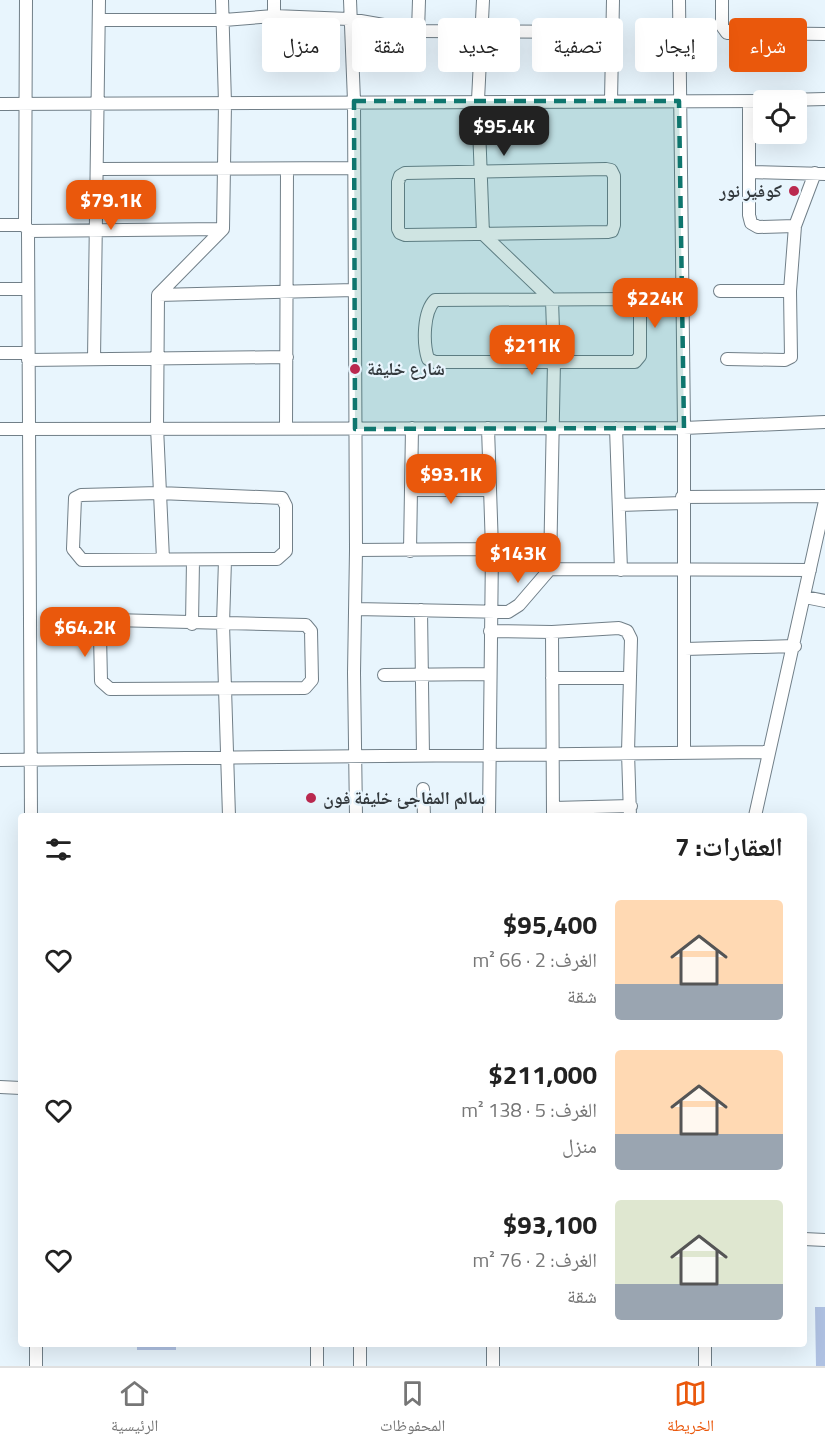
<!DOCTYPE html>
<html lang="ar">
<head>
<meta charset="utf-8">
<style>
  body { margin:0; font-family:"Titillium Web","Noto Naskh Arabic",sans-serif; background:#f2f2f2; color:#222; direction:rtl; height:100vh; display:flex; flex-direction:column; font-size:22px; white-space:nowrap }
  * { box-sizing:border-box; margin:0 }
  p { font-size:20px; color:#767676 }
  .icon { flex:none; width:33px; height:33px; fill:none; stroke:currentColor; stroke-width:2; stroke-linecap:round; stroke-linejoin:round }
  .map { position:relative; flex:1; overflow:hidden; direction:ltr }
  .details { position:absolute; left:18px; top:813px; width:789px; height:534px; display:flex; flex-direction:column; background:#fff; border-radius:6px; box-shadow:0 6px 24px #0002; direction:rtl }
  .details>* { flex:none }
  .banner { position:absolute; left:18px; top:18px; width:789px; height:54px; direction:rtl; display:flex; gap:12px }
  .fabs { position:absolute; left:753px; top:90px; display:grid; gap:12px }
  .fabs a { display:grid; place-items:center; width:54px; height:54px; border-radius:6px; background:#fff; box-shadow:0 6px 24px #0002; font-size:30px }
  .price { position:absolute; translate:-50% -51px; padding:0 14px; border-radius:12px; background:#ea580c; color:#fff; font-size:20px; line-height:39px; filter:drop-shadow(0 2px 3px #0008) }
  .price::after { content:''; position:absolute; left:50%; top:36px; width:18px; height:14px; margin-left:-9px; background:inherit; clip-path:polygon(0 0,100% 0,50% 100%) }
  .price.current { background:#222; color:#fff }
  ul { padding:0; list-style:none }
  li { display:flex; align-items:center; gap:18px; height:150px; padding:0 24px }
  li span { display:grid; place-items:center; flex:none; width:168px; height:120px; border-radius:6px; color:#555 }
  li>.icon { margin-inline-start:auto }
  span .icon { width:72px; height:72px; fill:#fffc; stroke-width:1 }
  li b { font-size:26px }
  h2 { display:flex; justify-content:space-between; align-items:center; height:72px; padding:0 24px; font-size:26px }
  .chip { padding:0 21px; border-radius:6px; background:#fff; box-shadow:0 6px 24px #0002; font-size:21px; line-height:54px }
  .chip.current { background:#ea580c; color:#fff }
  .menu { display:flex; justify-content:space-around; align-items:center; height:84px; border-top:2px solid #e0e0e0; background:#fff; font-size:16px; color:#767676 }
  .menu a { display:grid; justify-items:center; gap:3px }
  .menu .current { color:#ea580c }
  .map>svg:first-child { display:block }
</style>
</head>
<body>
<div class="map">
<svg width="825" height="1366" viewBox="0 0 825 1366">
  <rect width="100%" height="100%" fill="#e8f5fd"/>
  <path fill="#afc1e2" d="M496 112 513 113 512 139 496 138Z
    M815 1307H825V1366H816Z
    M137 1344H176V1350H137Z"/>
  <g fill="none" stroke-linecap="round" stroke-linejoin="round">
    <defs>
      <path id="minor" d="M26 0 25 225 28 231 31 816
        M274 0V16
        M350 0 354 101 356 550 354 673 356 816
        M679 0 684 428V752
        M722 0V26L727 33 825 34
        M99 20H224L274 16 349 19 418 31 614 32
        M418 31 419 0
        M611 100 613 0
        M785 100 825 99
        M749 102V215L751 223 758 227 795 226
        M0 104 764 101
        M97 169 354 168
        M606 169 611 170 614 176V225L612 231 608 232 405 235 400 233 398 229V182L400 176 405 173Z
        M750 172 825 174
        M0 225H25
        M28 231 223 229
        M0 289H27
        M720 291H790
        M158 295 354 290
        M633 299 640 307V356L635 362H435L428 359C423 343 423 312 435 300Z
        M0 353H28
        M94 359 99 0
        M727 359 785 360 791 357 790 291 795 226 815 173
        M28 360 287 357
        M286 426 287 169
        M488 428 492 549 489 816
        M616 428 621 570
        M0 429 684 428 825 422
        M412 490H490
        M159 493 282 498 286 506V551L277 559 82 560 73 549 75 498 81 495Z
        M682 497 825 496
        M619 505 683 503
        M356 550 492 549
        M410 551 412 428
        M163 559 157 427 158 295 223 229 225 103 222 0
        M225 560 223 624 229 816
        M550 569 810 570
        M805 597 825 601
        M355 609 508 612 519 605 550 569 554 361 552 300 483 234 478 100 483 0
        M421 610 423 756
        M113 620 306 625 311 631 312 680 305 688 110 689 101 681 100 635 104 624Z
        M192 624 193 560
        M490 631 552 632 619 628 627 631 631 639 628 752 630 816
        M552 632 553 816
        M685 649 795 646
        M384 675 489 674
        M552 678H630
        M0 760 769 752
        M423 789 424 816
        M553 808 631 806
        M755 816 825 501
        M0 1087 21 1088
        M804 1239 825 1240
        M317 1344V1366
        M493 1344V1366
        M705 1344V1366
        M36 1366V1344
        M360 1366V1344"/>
    </defs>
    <use href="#minor" stroke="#717f88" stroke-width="14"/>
    <use href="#minor" stroke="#fff" stroke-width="12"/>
  </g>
  <path fill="#0f766e" fill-opacity="0.2" stroke="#0f766e" stroke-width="4.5" stroke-dasharray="12 8" stroke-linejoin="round" d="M354 101H679L684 428 355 429Z"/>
  <g fill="#ba294f" stroke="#e8f5fd" stroke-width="2">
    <circle cx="794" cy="191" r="6"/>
    <circle cx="355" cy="369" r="6"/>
    <circle cx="311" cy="798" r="6"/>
  </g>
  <g text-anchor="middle" stroke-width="4.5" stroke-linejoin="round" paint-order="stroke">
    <g font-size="18" font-weight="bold" fill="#343a3e" stroke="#e8f5fd" text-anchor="start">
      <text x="782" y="197" text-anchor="end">كوفير نور</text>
      <text x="367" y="375">شارع خليفة</text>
      <text x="323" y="804">سالم المفاجئ خليفة فون</text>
    </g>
  </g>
</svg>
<div class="fabs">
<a><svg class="icon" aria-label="locate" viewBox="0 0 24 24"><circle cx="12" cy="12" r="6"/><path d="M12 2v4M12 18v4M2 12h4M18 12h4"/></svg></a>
</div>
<b class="price current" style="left:504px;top:157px">$95.4K</b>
<b class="price" style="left:111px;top:231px">$79.1K</b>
<b class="price" style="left:655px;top:329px">$224K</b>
<b class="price" style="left:532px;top:376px">$211K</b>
<b class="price" style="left:451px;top:505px">$93.1K</b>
<b class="price" style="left:518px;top:584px">$143K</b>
<b class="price" style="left:85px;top:658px">$64.2K</b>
<div class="banner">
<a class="chip current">شراء</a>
<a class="chip">إيجار</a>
<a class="chip">تصفية</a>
<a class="chip">جديد</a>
<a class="chip">شقة</a>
<a class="chip">منزل</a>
</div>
<section class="details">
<h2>العقارات: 7<svg class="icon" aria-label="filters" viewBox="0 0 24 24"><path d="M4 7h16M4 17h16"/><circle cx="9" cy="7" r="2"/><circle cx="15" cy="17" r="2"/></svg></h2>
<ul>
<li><span style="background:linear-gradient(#ffd9b3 70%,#9aa5b1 0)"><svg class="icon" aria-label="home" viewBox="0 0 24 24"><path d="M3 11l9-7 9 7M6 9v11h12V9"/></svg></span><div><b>$95,400</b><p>الغرف: 2 · 66 m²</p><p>شقة</p></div><svg class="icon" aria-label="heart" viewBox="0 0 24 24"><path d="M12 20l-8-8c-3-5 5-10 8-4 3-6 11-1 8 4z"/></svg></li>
<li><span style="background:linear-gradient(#ffd9b3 70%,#9aa5b1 0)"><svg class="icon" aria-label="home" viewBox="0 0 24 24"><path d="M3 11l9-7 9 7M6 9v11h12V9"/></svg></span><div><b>$211,000</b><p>الغرف: 5 · 138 m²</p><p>منزل</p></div><svg class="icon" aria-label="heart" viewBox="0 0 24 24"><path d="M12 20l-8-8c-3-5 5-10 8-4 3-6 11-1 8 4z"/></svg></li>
<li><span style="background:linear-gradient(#dfe7d0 70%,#9aa5b1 0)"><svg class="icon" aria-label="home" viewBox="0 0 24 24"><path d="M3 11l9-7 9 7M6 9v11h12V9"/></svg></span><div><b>$93,100</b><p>الغرف: 2 · 76 m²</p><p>شقة</p></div><svg class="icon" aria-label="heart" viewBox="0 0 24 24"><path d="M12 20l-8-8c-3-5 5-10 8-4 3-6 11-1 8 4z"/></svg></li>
</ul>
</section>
</div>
<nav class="menu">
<a class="current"><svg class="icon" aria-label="map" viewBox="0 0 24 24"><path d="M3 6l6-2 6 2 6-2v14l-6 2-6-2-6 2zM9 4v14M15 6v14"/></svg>الخريطة</a>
<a><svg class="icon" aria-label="saved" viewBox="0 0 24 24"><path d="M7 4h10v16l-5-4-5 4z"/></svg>المحفوظات</a>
<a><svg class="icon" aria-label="home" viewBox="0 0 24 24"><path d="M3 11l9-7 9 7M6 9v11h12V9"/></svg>الرئيسية</a>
</nav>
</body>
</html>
